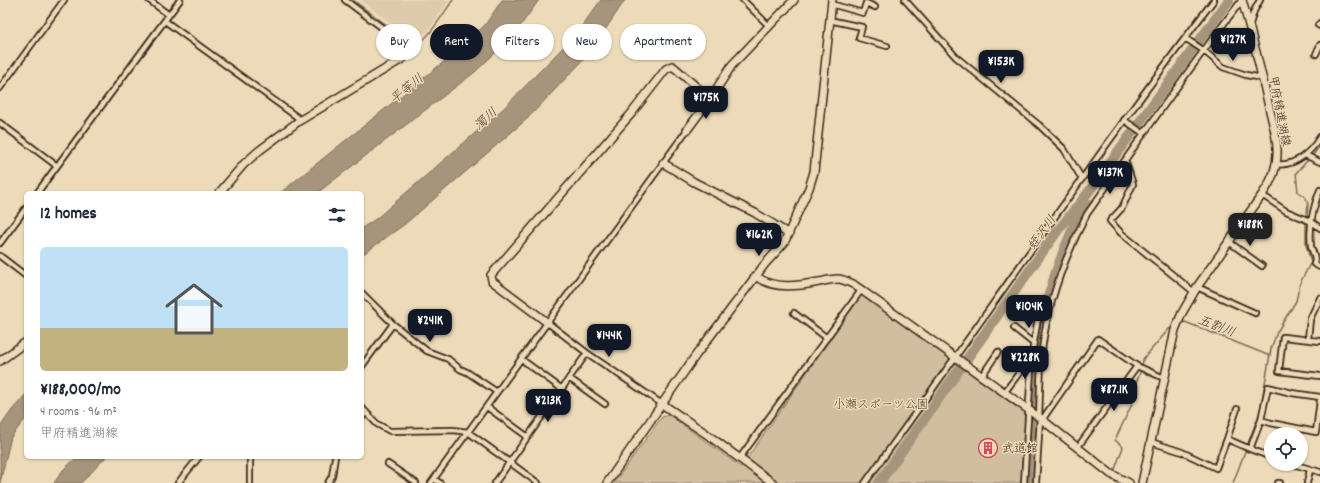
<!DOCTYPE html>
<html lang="en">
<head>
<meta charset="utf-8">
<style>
  body { margin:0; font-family:Dekko,"Klee One",sans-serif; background:#f2f2f3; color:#1f2937; height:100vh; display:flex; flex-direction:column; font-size:15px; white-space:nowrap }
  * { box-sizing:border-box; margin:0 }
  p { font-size:13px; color:#747a83 }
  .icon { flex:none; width:22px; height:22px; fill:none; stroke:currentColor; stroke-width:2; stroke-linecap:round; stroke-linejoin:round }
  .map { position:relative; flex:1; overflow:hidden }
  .details { position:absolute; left:24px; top:191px; width:340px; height:268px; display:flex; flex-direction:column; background:#fff; border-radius:6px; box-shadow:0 1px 3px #0004 }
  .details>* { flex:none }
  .banner { position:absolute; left:376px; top:24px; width:380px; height:36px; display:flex; gap:8px }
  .fabs { position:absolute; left:1264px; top:427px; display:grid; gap:8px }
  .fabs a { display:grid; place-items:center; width:44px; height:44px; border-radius:50%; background:#fff; box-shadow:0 1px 3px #0004; font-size:20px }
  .price { position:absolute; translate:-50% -34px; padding:0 9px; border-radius:8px; background:#111827; color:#fff; font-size:13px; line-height:26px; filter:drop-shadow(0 1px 2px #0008) }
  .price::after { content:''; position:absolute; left:50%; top:24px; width:12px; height:9px; margin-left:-6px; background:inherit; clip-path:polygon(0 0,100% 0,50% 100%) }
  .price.on { background:#222; color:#fff }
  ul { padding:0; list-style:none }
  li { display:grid; align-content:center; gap:8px; height:212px; padding:0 16px }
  li span { display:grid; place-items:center; height:124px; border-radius:6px; color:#555 }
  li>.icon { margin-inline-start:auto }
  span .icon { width:72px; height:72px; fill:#fffc; stroke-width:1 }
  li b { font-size:17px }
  h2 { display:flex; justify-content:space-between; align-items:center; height:48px; padding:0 16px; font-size:17px }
  .tag { padding:0 14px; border-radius:18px; background:#fff; box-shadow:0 1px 3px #0004; font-size:14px; line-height:36px }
  .tag.on { background:#111827; color:#fff }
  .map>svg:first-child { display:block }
</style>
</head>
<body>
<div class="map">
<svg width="1320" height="483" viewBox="0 0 1320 483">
  <rect width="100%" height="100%" fill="#eddab8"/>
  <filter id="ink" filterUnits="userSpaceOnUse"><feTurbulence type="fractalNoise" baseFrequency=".025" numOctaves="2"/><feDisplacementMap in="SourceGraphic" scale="8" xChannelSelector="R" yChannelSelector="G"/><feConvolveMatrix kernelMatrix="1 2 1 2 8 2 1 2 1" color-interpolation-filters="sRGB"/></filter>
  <g filter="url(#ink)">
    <path fill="#decbab" d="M360 0H450L427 32 420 37 415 38 409 37 405 34Z"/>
    <path fill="#d0be9f" stroke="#86745e" d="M861 295 1029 411 1023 483H614L662 417 669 415 741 467Z"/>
    <path fill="#a7947c" stroke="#7c6a56" d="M502 0H539L513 36 475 72 317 193H280L456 52 485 25Z
      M601 0H625L589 54 528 118 405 224 362 255V228L377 218 504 108 575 35Z
      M26 394V418L11 437 0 483V427L12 410Z
      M77 457H106L81 483H54L63 470Z"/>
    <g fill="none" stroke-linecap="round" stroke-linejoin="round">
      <path stroke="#7c6a56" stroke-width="1.5" d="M353 0 403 37C409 41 417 44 424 39 431 34 447 8 453 0
        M1312 156 1320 146
        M0 239 6 231
        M1181 324 1185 322 1270 356
        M1142 366 1143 359 1169 329 1174 327
        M1247 446 1260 412 1271 349 1277 332 1296 301 1300 283 1311 262 1306 245V224L1308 204 1305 197 1298 192 1296 173 1309 159
        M1114 472 1123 447 1115 440 1132 404V394L1141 370
        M1112 477 1111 479 1118 483
        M1233 483 1246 449"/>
      <path stroke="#a7947c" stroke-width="10" d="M879 483 1056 233 1087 194 1229 0
        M1030 483C1033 422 1032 358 1048 298 1057 265 1070 232 1086 202"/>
      <defs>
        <path id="street" d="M149 0 169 15
          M345 0 404 44 408 49V52
          M743 0 769 26
          M905 0 956 57 1039 125 1064 149 1082 179
          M831 4 863 13 866 3 875 7
          M829 20 862 27 859 38 887 46
          M165 21 297 117 299 121
          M1320 23 1318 25 1320 26
          M1250 24 1254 11 1260 0
          M1185 38 1203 50 1223 67 1246 75 1262 78
          M1316 54 1320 45
          M0 88 64 0
          M1124 120 1143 133
          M0 123 57 166
          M1305 155 1320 162
          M1125 160 1133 184 1122 208 1110 221 1121 233 1194 292
          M1276 164C1295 167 1311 152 1320 137
          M1320 190C1313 207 1309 227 1311 246 1312 252 1317 257 1314 264L1320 267
          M37 193 180 0
          M1262 195 1286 211 1312 222 1320 228
          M1229 242 1262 266
          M0 243 26 208
          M0 256 26 276
          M1197 287 1255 313
          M362 293 393 324 427 351 448 359 460 369 467 372 497 392
          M794 313 827 338
          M548 323 587 353 662 404
          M1014 328 1033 343
          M1308 339 1310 319 1320 298
          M1320 341 1283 337 1279 371 1320 376
          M521 359 562 389
          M362 366 393 324
          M981 377 998 352
          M569 378 605 404
          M1004 393 1032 356
          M487 407 528 437
          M362 408 377 424 390 431 453 430 468 432 538 483
          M1237 409 1227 439 1250 449
          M362 417 366 412
          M1039 418C1040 395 1040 373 1042 350 1048 303 1065 256 1087 214 1138 142 1188 69 1242 0
          M1042 420 1098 339 1137 366 1164 378
          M1261 420 1271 423 1316 432 1320 400
          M1151 442 1182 452 1216 468 1227 439
          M1077 448 1137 366
          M1271 457 1250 449 1261 420 1268 387 1292 393 1320 397
          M739 459 862 289
          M388 464 416 483
          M1293 464 1320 472
          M434 479 440 483
          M178 483 199 457
          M250 483V457
          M328 483 332 476 335 457
          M431 483 687 130
          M495 483 587 353
          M865 483C982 322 1093 158 1214 0
          M1024 483 1032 353 1038 318 1048 319
          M1036 483 1040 418
          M1278 483H1280
          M1307 483 1310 470"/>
        <path id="secondary" d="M687 130 710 99
          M663 163 694 182 755 213 789 234
          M219 193 244 164 260 150 299 121 402 59 407 54 408 52
          M756 276C773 290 799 286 819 282 825 281 831 279 838 279 843 279 848 282 853 284L1040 418 1111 474 1129 483
          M548 323 492 281 491 275 631 114 666 69 672 66 675 68 710 99 732 65 794 0
          M0 361 26 342
          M662 404 705 433 773 483
          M607 483 696 355 765 264 784 243 809 188 814 172 832 0
          M1142 483 1175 330 1182 313 1197 287 1262 195C1272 181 1278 167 1277 149 1277 135 1272 121 1269 107 1261 71 1252 35 1242 0"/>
      </defs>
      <use href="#street" stroke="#3b2a1e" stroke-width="8"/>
      <use href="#secondary" stroke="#3b2a1e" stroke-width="10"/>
      <use href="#street" stroke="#eddab8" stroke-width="4.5"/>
      <use href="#secondary" stroke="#eddab8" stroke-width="7"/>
    </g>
  </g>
  <defs>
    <symbol id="building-ring" viewBox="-11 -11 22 22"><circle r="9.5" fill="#eddab8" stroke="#d1495b" stroke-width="1.5"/><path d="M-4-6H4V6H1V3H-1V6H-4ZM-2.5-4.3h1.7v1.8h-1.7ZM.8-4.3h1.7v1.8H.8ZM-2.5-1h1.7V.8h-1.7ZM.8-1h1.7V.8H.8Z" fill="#d1495b"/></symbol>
  </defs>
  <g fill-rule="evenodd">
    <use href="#building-ring" x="977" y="437" width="22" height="22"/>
  </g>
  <g text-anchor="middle" stroke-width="3" stroke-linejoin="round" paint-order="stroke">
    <g font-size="12" fill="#3b2a1e" stroke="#eddab8">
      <text transform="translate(1280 111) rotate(79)" y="4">甲府精進湖線</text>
    </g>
    <g font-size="12" fill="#514031" stroke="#eddab8">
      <text x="881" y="408">小瀬スポーツ公園</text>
    </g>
    <g font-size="12" fill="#3b2a1e" stroke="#eddab8" text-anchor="start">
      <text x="1002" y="452">武道館</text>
    </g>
    <g font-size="13" font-style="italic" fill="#564436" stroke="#eddab8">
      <text transform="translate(406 88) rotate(-40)" y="5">平等川</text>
      <text transform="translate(485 118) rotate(-42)" y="5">濁川</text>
      <text transform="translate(1041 232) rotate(-54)" y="5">蛭沢川</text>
      <text transform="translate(1217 325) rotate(21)" y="5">五割川</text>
    </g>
  </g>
</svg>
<div class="fabs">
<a><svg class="icon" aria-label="locate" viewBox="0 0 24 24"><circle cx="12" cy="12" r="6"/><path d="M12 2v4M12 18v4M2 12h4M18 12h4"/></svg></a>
</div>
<b class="price" style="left:1233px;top:62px">¥127K</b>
<b class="price" style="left:1001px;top:84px">¥153K</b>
<b class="price" style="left:706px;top:120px">¥175K</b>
<b class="price" style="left:1110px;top:195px">¥137K</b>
<b class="price on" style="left:1250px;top:247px">¥188K</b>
<b class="price" style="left:759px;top:257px">¥162K</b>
<b class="price" style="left:1029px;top:329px">¥104K</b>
<b class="price" style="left:430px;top:343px">¥241K</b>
<b class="price" style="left:609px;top:358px">¥144K</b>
<b class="price" style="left:1025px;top:380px">¥228K</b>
<b class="price" style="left:1114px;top:412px">¥87.1K</b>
<b class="price" style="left:548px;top:423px">¥213K</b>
<div class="banner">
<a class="tag">Buy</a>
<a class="tag on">Rent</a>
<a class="tag">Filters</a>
<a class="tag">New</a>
<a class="tag">Apartment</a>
</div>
<section class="details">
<h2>12 homes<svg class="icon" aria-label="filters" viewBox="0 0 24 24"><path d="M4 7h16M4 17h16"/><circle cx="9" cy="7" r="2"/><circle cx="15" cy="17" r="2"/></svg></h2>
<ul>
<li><span style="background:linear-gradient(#bfe0f5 65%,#c2b280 0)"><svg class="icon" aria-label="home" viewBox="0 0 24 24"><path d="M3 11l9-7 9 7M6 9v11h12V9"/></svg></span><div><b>¥188,000/mo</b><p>4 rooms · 96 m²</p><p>甲府精進湖線</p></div></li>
</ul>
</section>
</div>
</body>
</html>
